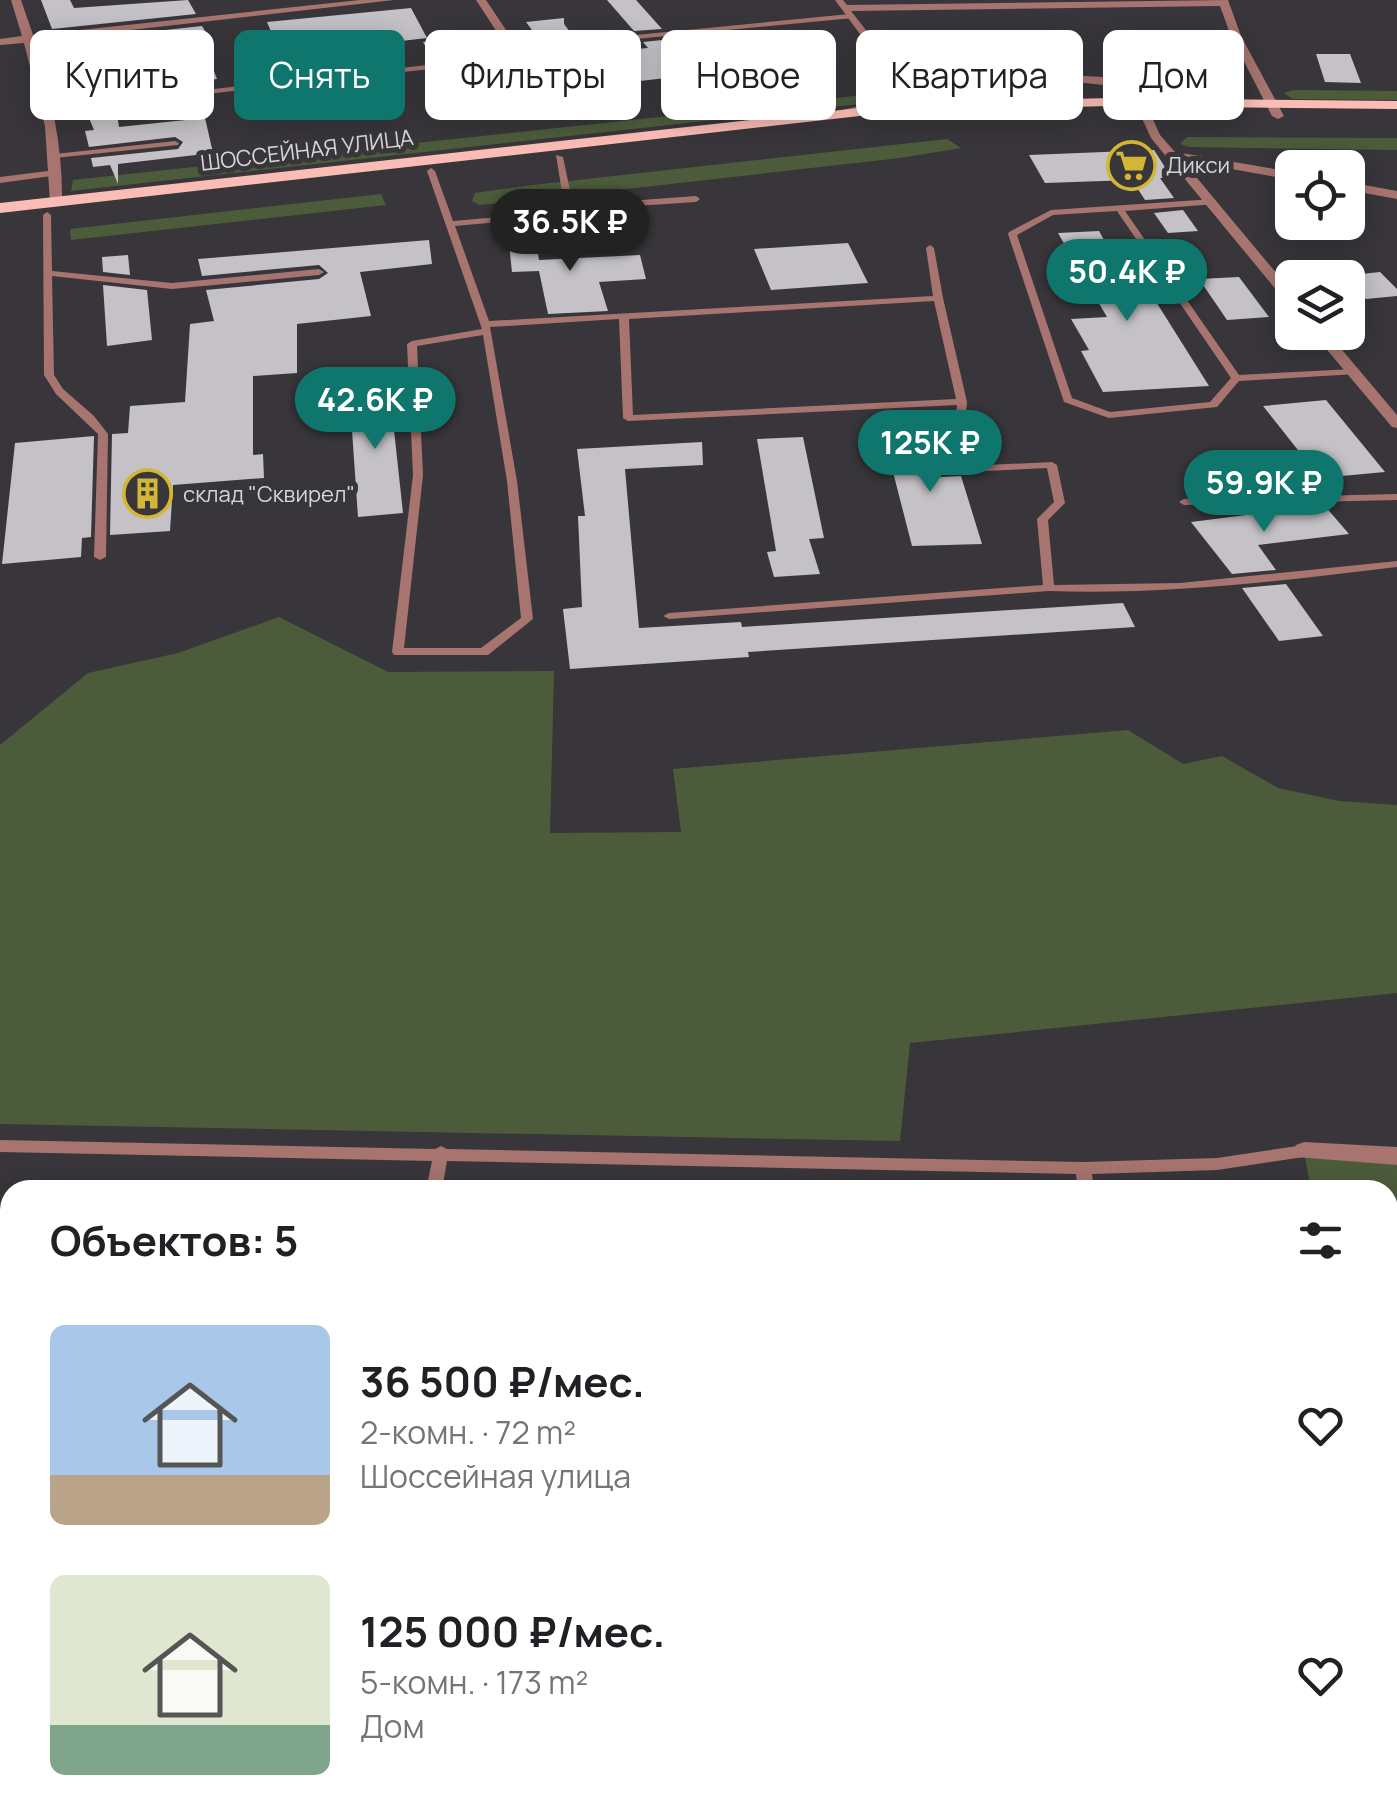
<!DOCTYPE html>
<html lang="ru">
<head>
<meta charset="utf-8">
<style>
  body { margin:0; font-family:Manrope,sans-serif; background:#f6f6f6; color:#202124; height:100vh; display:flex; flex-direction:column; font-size:38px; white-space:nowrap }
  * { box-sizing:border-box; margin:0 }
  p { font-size:32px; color:#757577 }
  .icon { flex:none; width:55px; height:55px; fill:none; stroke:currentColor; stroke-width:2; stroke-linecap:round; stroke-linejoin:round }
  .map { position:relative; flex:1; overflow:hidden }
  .details { position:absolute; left:0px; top:1180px; width:1398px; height:640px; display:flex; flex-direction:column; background:#fff; border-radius:30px 30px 0 0; box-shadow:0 5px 25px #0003 }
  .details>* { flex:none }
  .top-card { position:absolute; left:30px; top:30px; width:1338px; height:90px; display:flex; gap:20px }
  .controls { position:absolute; left:1275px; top:150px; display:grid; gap:20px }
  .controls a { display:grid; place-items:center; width:90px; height:90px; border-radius:15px; background:#fff; box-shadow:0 5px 25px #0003; font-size:50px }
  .price { position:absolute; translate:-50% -85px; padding:0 22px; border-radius:35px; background:#0f766e; color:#fff; font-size:32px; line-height:65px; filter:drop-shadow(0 2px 5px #0008) }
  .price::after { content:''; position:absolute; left:50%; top:60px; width:30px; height:22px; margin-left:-15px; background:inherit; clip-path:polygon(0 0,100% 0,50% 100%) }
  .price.selected { background:#222; color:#fff }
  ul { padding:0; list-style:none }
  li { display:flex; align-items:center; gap:30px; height:250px; padding:0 50px }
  li span { display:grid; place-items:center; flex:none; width:280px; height:200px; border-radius:15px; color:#555 }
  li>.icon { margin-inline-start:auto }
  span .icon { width:120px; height:120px; fill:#fffc; stroke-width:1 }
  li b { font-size:42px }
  h2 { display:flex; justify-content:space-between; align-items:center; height:120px; padding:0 50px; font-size:42px }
  .pill { padding:0 35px; border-radius:15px; background:#fff; box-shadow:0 5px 25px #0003; font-size:35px; line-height:90px }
  .pill.selected { background:#0f766e; color:#fff }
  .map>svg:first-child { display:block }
</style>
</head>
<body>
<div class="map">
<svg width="1397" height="1820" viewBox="0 0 1397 1820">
  <rect width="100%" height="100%" fill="#38363a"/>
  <path fill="#4c5c3b" d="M1293 90 1397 91V100L1293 99 1284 93Z
    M892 92 897 95 869 103 71 191 73 180Z
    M1187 137 1397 138V150L1189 147 1180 144Z
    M947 139 961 148 900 158 520 201 479 205 472 201 475 193 524 186Z
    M381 194 386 205 71 240 70 229Z
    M279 617 388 672 554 671 550 833 681 832 673 769 1128 730 1183 764 1222 756 1278 788 1339 801 1397 805V993L910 1043 900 1141 0 1124V745L88 673 178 653Z
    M1304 1151 1397 1156V1644L1388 1594V1190H1311Z"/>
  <path fill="#c4c2c6" d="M41 0H70L74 8 188 0 196 14 52 29Z
    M607 0H636L662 29 634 31Z
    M411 8 427 38 281 55 267 22Z
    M564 18V24L574 37 540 41 526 22Z
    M202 26 210 39 202 40 217 79 183 83 170 44 91 55 111 97 81 100 55 42Z
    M472 38 481 55 434 61 423 42Z
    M672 39 700 80 669 83 666 78 605 85 609 90 582 93 548 51 583 48 587 54 648 48 643 42Z
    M1316 54H1350L1361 83 1325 82Z
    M487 66 504 100 459 105 440 72Z
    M116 108 119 127 205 118 213 153 118 164V184L110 165 93 167 91 158 178 149 183 142 175 137 89 147 85 131 94 130 86 111Z
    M1154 150 1172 178H1160L1174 198 1145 200 1132 180 1045 183 1029 155Z
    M1183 210 1198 231 1168 233 1154 213Z
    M534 224 539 260 640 255 646 279 599 282 608 311 548 314 539 271 512 272 507 225Z
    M1099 231 1108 247 1121 246 1209 386 1103 392 1081 351 1089 350 1071 319 1107 317 1058 233Z
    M429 240 432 264 360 272 371 316 297 324V373L253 376V455L263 454 264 478 173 485 170 531 110 535 112 434 128 433 130 406 185 402 190 324 214 321 206 290 319 279 328 273 319 265 202 276 198 259Z
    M848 243 868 283 771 290 754 249Z
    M128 255 130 275 103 272 102 257Z
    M1380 272 1397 289V296L1366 299 1343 276Z
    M1239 277 1269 317 1227 320 1199 279Z
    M103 285 147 290 152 340 107 346Z
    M389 384 403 513 358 517 349 387Z
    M1326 400 1385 472 1320 478 1263 406Z
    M926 430 939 463 920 465 913 472 922 478 961 476 982 544 912 546 883 433Z
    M94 436 91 537 82 538 81 557 2 564 15 443Z
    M803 437 824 538 809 539 820 574 774 577 767 552 776 551 757 439Z
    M702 442 703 465 625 469 639 628 741 622 742 627 1123 603 1135 627 748 652 749 657 570 669 563 609 582 607 578 516H585L577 449Z
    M1324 505 1349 534 1258 545 1276 570 1232 574 1191 522Z
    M1286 584 1323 636 1279 641 1242 588Z"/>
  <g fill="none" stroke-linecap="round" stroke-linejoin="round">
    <path fill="#a7746f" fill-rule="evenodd" d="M850 14 854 16 853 18 512 51 508 49 512 47Z
      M517 55 521 57 520 59 45 112 41 110 45 108Z
      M175 141 179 143 178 145 55 158 51 156 55 154Z
      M556 155 563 157 573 205 696 196 700 199 696 202 574 210 582 247 578 250 574 247 566 216 455 226 489 321 933 296 926 248 930 245 934 248 943 298 967 402 965 427 960 430 955 427 957 405 628 421 623 418 619 319 490 327 517 481 533 619 488 655H394L392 652 413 475 407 344 412 341 482 329 427 171 431 168 435 171 453 221 565 211ZM934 301 956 399 633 415 629 319ZM483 335 507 481 521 618 481 648H404L423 475 417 346Z
      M56 170 60 173 59 175 0 183V177Z
      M1213 199 1216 200V204L1125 211 1239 375 1353 369 1356 370V374L1239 381 1217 407 1109 418 1064 402 1008 234 1009 232 1051 210ZM1117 211 1231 378 1210 402 1110 412 1072 398 1017 235 1053 215Z
      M47 212 51 215 52 271 172 283 319 269 324 272 319 275 172 289 52 276 54 375 63 389 94 416 108 434 106 557 100 560 94 557 98 434 56 394 44 375 43 215Z
      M1052 462 1057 465 1065 503 1048 520 1054 585 1180 583 1397 561V567C1281 581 1166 595 1049 591L669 619 663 616 669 613 1043 585 1037 519 1054 502 1047 468 922 474 917 471 922 468Z
      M1397 494V500L1184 505 1179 502 1184 499Z
      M0 1140 435 1149 441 1146 447 1149 1083 1162 1217 1158 1304 1145 1309 1147 1312 1151 1309 1155 1304 1157 1217 1170 1092 1174 1094 1190H1078L1076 1174 447 1161 442 1190H426L432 1161 0 1152Z
      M304 1810H324L322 1820H302Z
      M1147 1810H1167L1169 1820H1149Z"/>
    <path fill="#a7746f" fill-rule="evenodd" d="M11 0H21L33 35 360 0H394L35 41C51 94 63 147 62 202L56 206 50 202 45 126 24 43 0 45V39L22 36Z
      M476 0H486L560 111 558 113H550Z
      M835 0H843L847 5 1228 0 1241 36 1284 116 1278 119 1272 116 1231 36 1220 6 851 11 902 76 896 79 892 78Z
      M1067 75 1103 77 1138 86 1160 135 1175 152 1292 172V180L1182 160 1292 292V304L1287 303 1151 138 1129 90C1032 67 928 98 832 116L826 113 984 82Z
      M1348 182 1397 191V199L1348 190Z
      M1312 332H1327L1397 415V428L1392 427Z
      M1304 1142 1397 1147V1165L1296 1157 1293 1151 1296 1145Z"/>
    <path fill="#fcbcb6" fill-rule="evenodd" d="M1109 98 1397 101V109L1109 106 895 112 0 213V203L895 104Z"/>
  </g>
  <defs>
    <symbol id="supermarket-ring" viewBox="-11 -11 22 22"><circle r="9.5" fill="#38363a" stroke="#d3b635" stroke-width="1.5"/><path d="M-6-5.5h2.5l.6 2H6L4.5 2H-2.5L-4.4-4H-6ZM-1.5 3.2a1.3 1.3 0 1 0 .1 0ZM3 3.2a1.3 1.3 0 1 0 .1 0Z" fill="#d3b635"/></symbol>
    <symbol id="building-ring" viewBox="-11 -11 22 22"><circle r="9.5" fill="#38363a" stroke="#d3b635" stroke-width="1.5"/><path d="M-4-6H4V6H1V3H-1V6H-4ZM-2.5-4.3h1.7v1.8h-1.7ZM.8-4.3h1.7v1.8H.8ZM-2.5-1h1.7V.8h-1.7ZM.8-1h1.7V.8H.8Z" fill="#d3b635"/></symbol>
  </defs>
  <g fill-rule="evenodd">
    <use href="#supermarket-ring" x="1104" y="138" width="55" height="55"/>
    <use href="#building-ring" x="120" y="466" width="55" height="55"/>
  </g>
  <g text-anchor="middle" stroke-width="10" stroke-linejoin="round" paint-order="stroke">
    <g font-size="22" fill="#d6d5d7" stroke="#38363a">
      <text transform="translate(307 150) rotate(-7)" y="8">ШОССЕЙНАЯ УЛИЦА</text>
    </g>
    <g font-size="22" fill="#d6d5d7" stroke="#38363a" text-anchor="start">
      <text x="1166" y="173">Дикси</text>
      <text x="183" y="502">склад "Сквирел"</text>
    </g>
  </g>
</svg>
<div class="controls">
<a><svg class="icon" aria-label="locate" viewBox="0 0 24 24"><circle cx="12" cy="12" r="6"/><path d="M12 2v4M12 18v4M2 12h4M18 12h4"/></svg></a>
<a><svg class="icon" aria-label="layers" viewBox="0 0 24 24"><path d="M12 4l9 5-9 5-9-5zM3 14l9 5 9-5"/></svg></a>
</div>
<b class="price selected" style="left:570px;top:274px">36.5K ₽</b>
<b class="price" style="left:1127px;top:324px">50.4K ₽</b>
<b class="price" style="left:375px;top:452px">42.6K ₽</b>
<b class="price" style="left:930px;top:495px">125K ₽</b>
<b class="price" style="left:1264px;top:535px">59.9K ₽</b>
<div class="top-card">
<a class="pill">Купить</a>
<a class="pill selected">Снять</a>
<a class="pill">Фильтры</a>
<a class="pill">Новое</a>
<a class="pill">Квартира</a>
<a class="pill">Дом</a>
</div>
<section class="details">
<h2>Объектов: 5<svg class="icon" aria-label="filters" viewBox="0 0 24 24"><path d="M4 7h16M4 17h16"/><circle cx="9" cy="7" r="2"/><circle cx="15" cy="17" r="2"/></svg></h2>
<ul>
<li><span style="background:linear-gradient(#a9c7e8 75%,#b9a48a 0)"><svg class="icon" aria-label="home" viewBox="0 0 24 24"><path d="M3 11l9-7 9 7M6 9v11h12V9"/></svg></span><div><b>36 500 ₽/мес.</b><p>2-комн. · 72 m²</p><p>Шоссейная улица</p></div><svg class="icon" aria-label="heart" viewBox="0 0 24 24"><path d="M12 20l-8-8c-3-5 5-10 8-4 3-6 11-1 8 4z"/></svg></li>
<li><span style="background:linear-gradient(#dfe7d0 75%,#7fa58c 0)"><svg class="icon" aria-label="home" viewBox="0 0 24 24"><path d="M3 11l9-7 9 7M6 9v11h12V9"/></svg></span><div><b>125 000 ₽/мес.</b><p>5-комн. · 173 m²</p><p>Дом</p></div><svg class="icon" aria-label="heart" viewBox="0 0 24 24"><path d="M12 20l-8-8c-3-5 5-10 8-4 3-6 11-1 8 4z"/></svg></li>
</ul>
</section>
</div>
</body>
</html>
